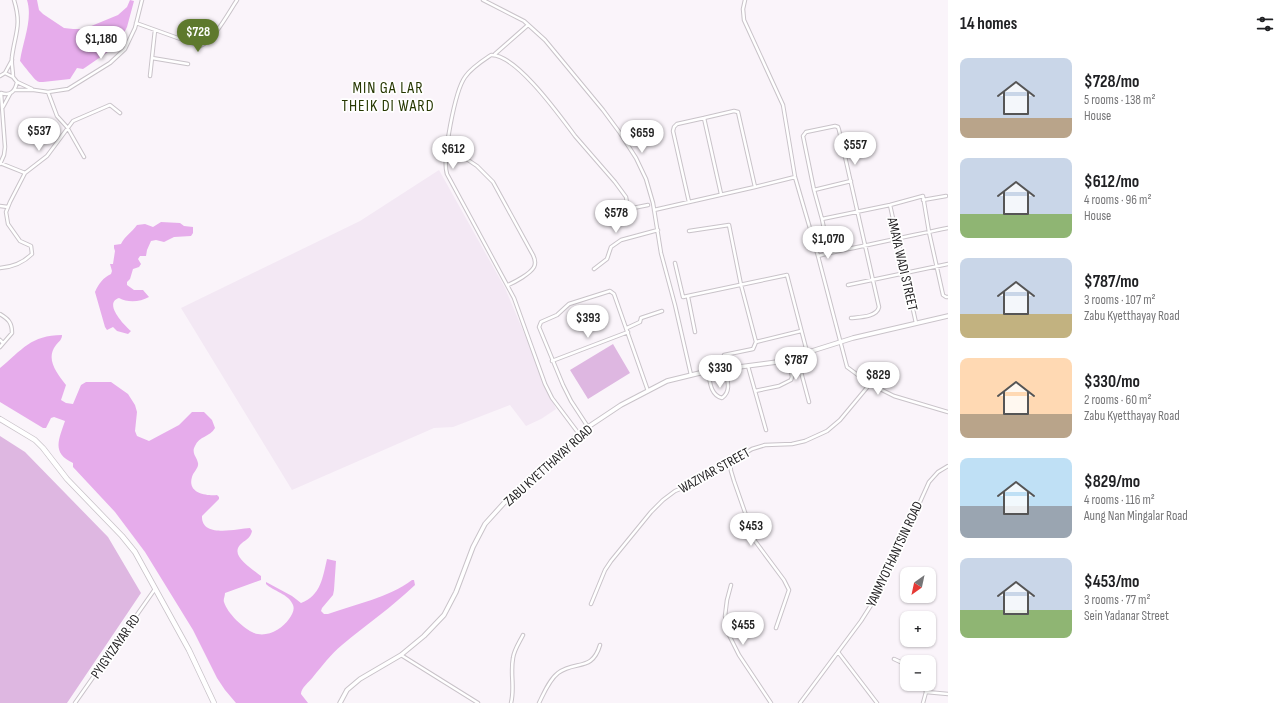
<!DOCTYPE html>
<html lang="en">
<head>
<meta charset="utf-8">
<style>
  body { margin:0; font-family:"Sofia Sans Condensed",sans-serif; background:#f2f2f2; color:#202124; height:100vh; display:flex; flex-direction:column; font-size:15px; white-space:nowrap }
  * { box-sizing:border-box; margin:0 }
  p { font-size:13px; color:#757577 }
  .icon { flex:none; width:22px; height:22px; fill:none; stroke:currentColor; stroke-width:2; stroke-linecap:round; stroke-linejoin:round }
  .map { position:relative; flex:1; overflow:hidden }
  .panel { display:flex; flex-direction:column; background:#fff; width:340px }
  .panel>* { flex:none }
  .needle { width:26px; rotate:213deg }
  .buttons { position:absolute; left:900px; top:567px; display:grid; gap:8px }
  .buttons a { display:grid; place-items:center; width:36px; height:36px; border-radius:8px; background:#fff; box-shadow:0 1px 3px #0004; font-size:20px }
  .price { position:absolute; translate:-50% -34px; padding:0 9px; border-radius:14px; background:#fff; color:#222; font-size:13px; line-height:26px; filter:drop-shadow(0 1px 2px #0008) }
  .price::after { content:''; position:absolute; left:50%; top:24px; width:12px; height:9px; margin-left:-6px; background:inherit; clip-path:polygon(0 0,100% 0,50% 100%) }
  .price.selected { background:#5e792d; color:#fff }
  ul { padding:0; list-style:none }
  li { display:flex; align-items:center; gap:12px; height:100px; padding:0 12px }
  li span { display:grid; place-items:center; flex:none; width:112px; height:80px; border-radius:8px; color:#555 }
  li>.icon { margin-inline-start:auto }
  span .icon { width:48px; height:48px; fill:#fffc; stroke-width:1 }
  li b { font-size:17px }
  h2 { display:flex; justify-content:space-between; align-items:center; height:48px; padding:0 12px; font-size:17px }
  main { display:flex; flex:1; min-height:0 }
  .map>svg:first-child { display:block }
</style>
</head>
<body>
<main>
<div class="map">
<svg width="948" height="703" viewBox="0 0 948 703">
  <rect width="100%" height="100%" fill="#faf4fa"/>
  <path fill="#f3e8f4" d="M439 170 505 288 556 409 541 419 526 426 510 405 453 427 434 428 292 490 181 308 360 221Z"/>
  <path fill="#deb7e1" d="M613 344 630 373 588 399 570 370Z
    M0 436 25 452 108 537 141 593 67 703H0Z"/>
  <path fill="#e6aceb" d="M27 0H37L39 10 43 14 64 28 73 29H84L118 15 127 7 130 0 134 1 127 27 118 45 86 67 83 69 77 68 70 79 43 82C39 82 38 82 36 80 34 79 21 62 20 61 23 41 33 19 27 0Z
    M161 222 180 223 184 226 193 227V233L191 236 174 237 164 242 156 240 151 241 147 250 146 256H140L138 259 141 264 139 267 133 269 130 279 127 282V285L134 290H143L149 297C140 302 128 303 119 298 103 303 124 325 131 331L128 334 117 331 113 327 107 330 105 327 95 292C99 283 103 278 111 274L112 271 110 264H113L115 251 114 248V245L121 244C124 237 132 232 137 225L145 224 153 227Z
    M62 335C62 340 59 341 56 345 45 359 57 373 66 385L61 400 66 403 73 404 81 385 86 382H111L128 394 135 405 137 412 135 431 137 436 149 441 179 425 192 412H204L212 420 215 428C210 437 199 436 195 446 191 453 197 457 198 463 199 468 193 472 192 477 187 493 206 496 217 495L219 497V499L202 516C201 538 236 529 250 528L252 531C251 537 246 540 242 543 227 555 253 569 261 576V580L225 593C225 596 223 600 224 602 227 613 244 629 254 633 267 638 282 629 289 619 292 615 295 610 293 605 289 594 273 591 266 584V582L292 596 301 603C321 596 323 576 327 559L336 561 334 590 333 595 322 608 321 611 324 614H328C356 604 388 598 412 580H414L415 585C392 607 366 625 342 645 331 654 322 666 313 677 309 682 301 688 301 694L308 703H236L225 690 217 678 193 630 145 552 115 512 73 467V463C51 453 59 439 65 421L54 417 51 418 46 428H43L0 402V368C22 350 31 335 62 335Z"/>
  <g fill="none" stroke-linecap="round" stroke-linejoin="round">
    <defs>
      <path id="street" d="M483 0 524 21 545 40 603 110 620 133 636 158 646 179 653 203 661 253 675 305 691 375
        M745 0 743 9 744 20 783 105 795 177 818 256 847 367 870 384 894 396 948 412
        M136 23 200 46C213 42 229 12 237 0
        M495 54 528 25
        M152 58 188 64
        M5 73 12 60
        M0 76 5 73 13 77 17 82C15 92 10 96 1 93
        M150 76 155 30
        M13 77C13 70 11 63 12 57 15 33 22 26 14 0
        M17 82 32 89
        M15 90H34L48 92 68 89 110 63 125 49 135 28 142 0
        M48 92 57 116 67 127 84 157
        M3 107 10 94
        M704 118 734 111 738 112 755 187 795 177
        M446 151 465 158 477 166 493 182 533 255C535 259 536 263 534 267 530 274 515 282 508 285
        M0 163 25 173
        M0 164 4 155 5 147 1 93
        M814 190 851 181
        M923 200 946 196
        M689 202 673 131 674 127 677 124 704 118 721 194
        M890 205 916 323
        M0 206 8 207
        M654 210 755 187
        M822 219 814 190 803 136 806 132 835 126 838 127 839 130 879 307C877 317 860 317 851 318
        M948 228C908 236 869 245 829 253L822 219 890 205 923 196 929 232 943 295 946 297H948
        M689 231 729 225 741 285 756 342
        M818 256 829 253
        M675 263 683 297 787 275 807 352
        M0 268C13 267 23 263 32 254L31 246 20 241 8 224 6 212 10 202 25 173 47 156 73 121 110 105 120 113
        M594 269 607 259 611 247 621 240 658 230
        M848 285 948 264
        M688 297 695 332
        M0 314C8 319 12 322 12 333L0 347
        M627 328 640 322 641 318 662 311
        M0 340 3 343
        M724 355 753 349 756 342 801 331
        M797 357 809 402
        M552 361 628 332
        M748 366 755 391
        M708 371C710 381 710 395 722 398 732 391 727 379 725 369
        M588 427 571 401 563 385 539 327 541 322 557 315 569 304 610 291 614 294 648 391
        M766 430 755 391 779 386 791 380 792 377 789 359
        M579 434 552 398 545 384 514 298 447 174C442 158 455 91 465 77 471 68 482 61 491 55 516 54 560 116 575 136 588 151 602 167 615 182L626 197 628 209 648 205
        M730 462 731 471 734 481 755 541 784 580 789 590 776 628
        M731 585 727 600 725 616 728 633 739 655 771 703
        M591 604 605 570 611 561 651 512 663 500 675 491 697 482 752 449 765 445 792 444 805 441 827 431 840 420 870 384
        M838 652 877 703
        M401 655 478 703
        M894 659 907 665
        M926 692 948 694
        M75 703 155 589
        M511 703C515 687 510 674 513 658 514 650 519 643 523 635
        M539 703C544 693 549 680 558 673 576 660 592 672 600 645
        M800 703 861 621 880 591 929 482 938 472 948 466
        M923 703 926 692 924 684"/>
      <path id="secondary" d="M340 703 347 690 360 679 401 655 424 636 444 615 456 592 473 547 485 524 504 503 573 439 588 427 621 405 667 381 708 371 777 362 853 338 948 316"/>
      <path id="highway" d="M0 419 35 440 43 448 67 479 122 536 135 552 189 650 214 703"/>
    </defs>
    <use href="#street" stroke="#c9c3c9" stroke-width="4.5"/>
    <use href="#secondary" stroke="#c9c3c9" stroke-width="5.5"/>
    <use href="#highway" stroke="#c9c3c9" stroke-width="6"/>
    <use href="#street" stroke="#fff" stroke-width="2.5"/>
    <use href="#secondary" stroke="#fff" stroke-width="3.5"/>
    <use href="#highway" stroke="#fff" stroke-width="4.5"/>
  </g>
  <g text-anchor="middle" stroke-width="3.5" stroke-linejoin="round" paint-order="stroke">
    <g font-size="14" fill="#211f21" stroke="#fff">
      <text transform="translate(903 264) rotate(77)" y="5">AMAYA WADI STREET</text>
      <text transform="translate(548 465) rotate(-42)" y="5">ZABU KYETTHAYAY ROAD</text>
      <text transform="translate(714 470) rotate(-29)" y="5">WAZIYAR STREET</text>
      <text transform="translate(894 554) rotate(-65)" y="5">YANMYOTHANTSIN ROAD</text>
      <text transform="translate(115 646) rotate(-55)" y="5">PYIGYIZAYAR RD</text>
    </g>
    <g font-size="16" letter-spacing="1" fill="#263700" stroke="#fff">
      <text x="388" y="93">MIN GA LAR<tspan x="388" dy="18">THEIK DI WARD</tspan></text>
    </g>
  </g>
</svg>
<div class="buttons">
<a><svg class="needle" viewBox="-14 -14 28 28"><path d="M0-13l5 13h-10z" fill="#e53935"/><path d="M0 13l5-13h-10z" fill="#757577"/></svg></a>
<a>+</a>
<a>−</a>
</div>
<b class="price selected" style="left:198px;top:53px">$728</b>
<b class="price" style="left:101px;top:60px">$1,180</b>
<b class="price" style="left:39px;top:152px">$537</b>
<b class="price" style="left:642px;top:154px">$659</b>
<b class="price" style="left:855px;top:166px">$557</b>
<b class="price" style="left:453px;top:170px">$612</b>
<b class="price" style="left:616px;top:234px">$578</b>
<b class="price" style="left:828px;top:260px">$1,070</b>
<b class="price" style="left:588px;top:339px">$393</b>
<b class="price" style="left:796px;top:381px">$787</b>
<b class="price" style="left:720px;top:389px">$330</b>
<b class="price" style="left:878px;top:396px">$829</b>
<b class="price" style="left:751px;top:547px">$453</b>
<b class="price" style="left:743px;top:646px">$455</b>
</div>
<section class="panel">
<h2>14 homes<svg class="icon" aria-label="filters" viewBox="0 0 24 24"><path d="M4 7h16M4 17h16"/><circle cx="9" cy="7" r="2"/><circle cx="15" cy="17" r="2"/></svg></h2>
<ul>
<li><span style="background:linear-gradient(#c9d6e8 75%,#b9a48a 0)"><svg class="icon" aria-label="home" viewBox="0 0 24 24"><path d="M3 11l9-7 9 7M6 9v11h12V9"/></svg></span><div><b>$728/mo</b><p>5 rooms · 138 m²</p><p>House</p></div></li>
<li><span style="background:linear-gradient(#c9d6e8 70%,#8fb573 0)"><svg class="icon" aria-label="home" viewBox="0 0 24 24"><path d="M3 11l9-7 9 7M6 9v11h12V9"/></svg></span><div><b>$612/mo</b><p>4 rooms · 96 m²</p><p>House</p></div></li>
<li><span style="background:linear-gradient(#c9d6e8 70%,#c2b280 0)"><svg class="icon" aria-label="home" viewBox="0 0 24 24"><path d="M3 11l9-7 9 7M6 9v11h12V9"/></svg></span><div><b>$787/mo</b><p>3 rooms · 107 m²</p><p>Zabu Kyetthayay Road</p></div></li>
<li><span style="background:linear-gradient(#ffd9b3 70%,#b9a48a 0)"><svg class="icon" aria-label="home" viewBox="0 0 24 24"><path d="M3 11l9-7 9 7M6 9v11h12V9"/></svg></span><div><b>$330/mo</b><p>2 rooms · 60 m²</p><p>Zabu Kyetthayay Road</p></div></li>
<li><span style="background:linear-gradient(#bfe0f5 60%,#9aa5b1 0)"><svg class="icon" aria-label="home" viewBox="0 0 24 24"><path d="M3 11l9-7 9 7M6 9v11h12V9"/></svg></span><div><b>$829/mo</b><p>4 rooms · 116 m²</p><p>Aung Nan Mingalar Road</p></div></li>
<li><span style="background:linear-gradient(#c9d6e8 65%,#8fb573 0)"><svg class="icon" aria-label="home" viewBox="0 0 24 24"><path d="M3 11l9-7 9 7M6 9v11h12V9"/></svg></span><div><b>$453/mo</b><p>3 rooms · 77 m²</p><p>Sein Yadanar Street</p></div></li>
</ul>
</section>
</main>
</body>
</html>
